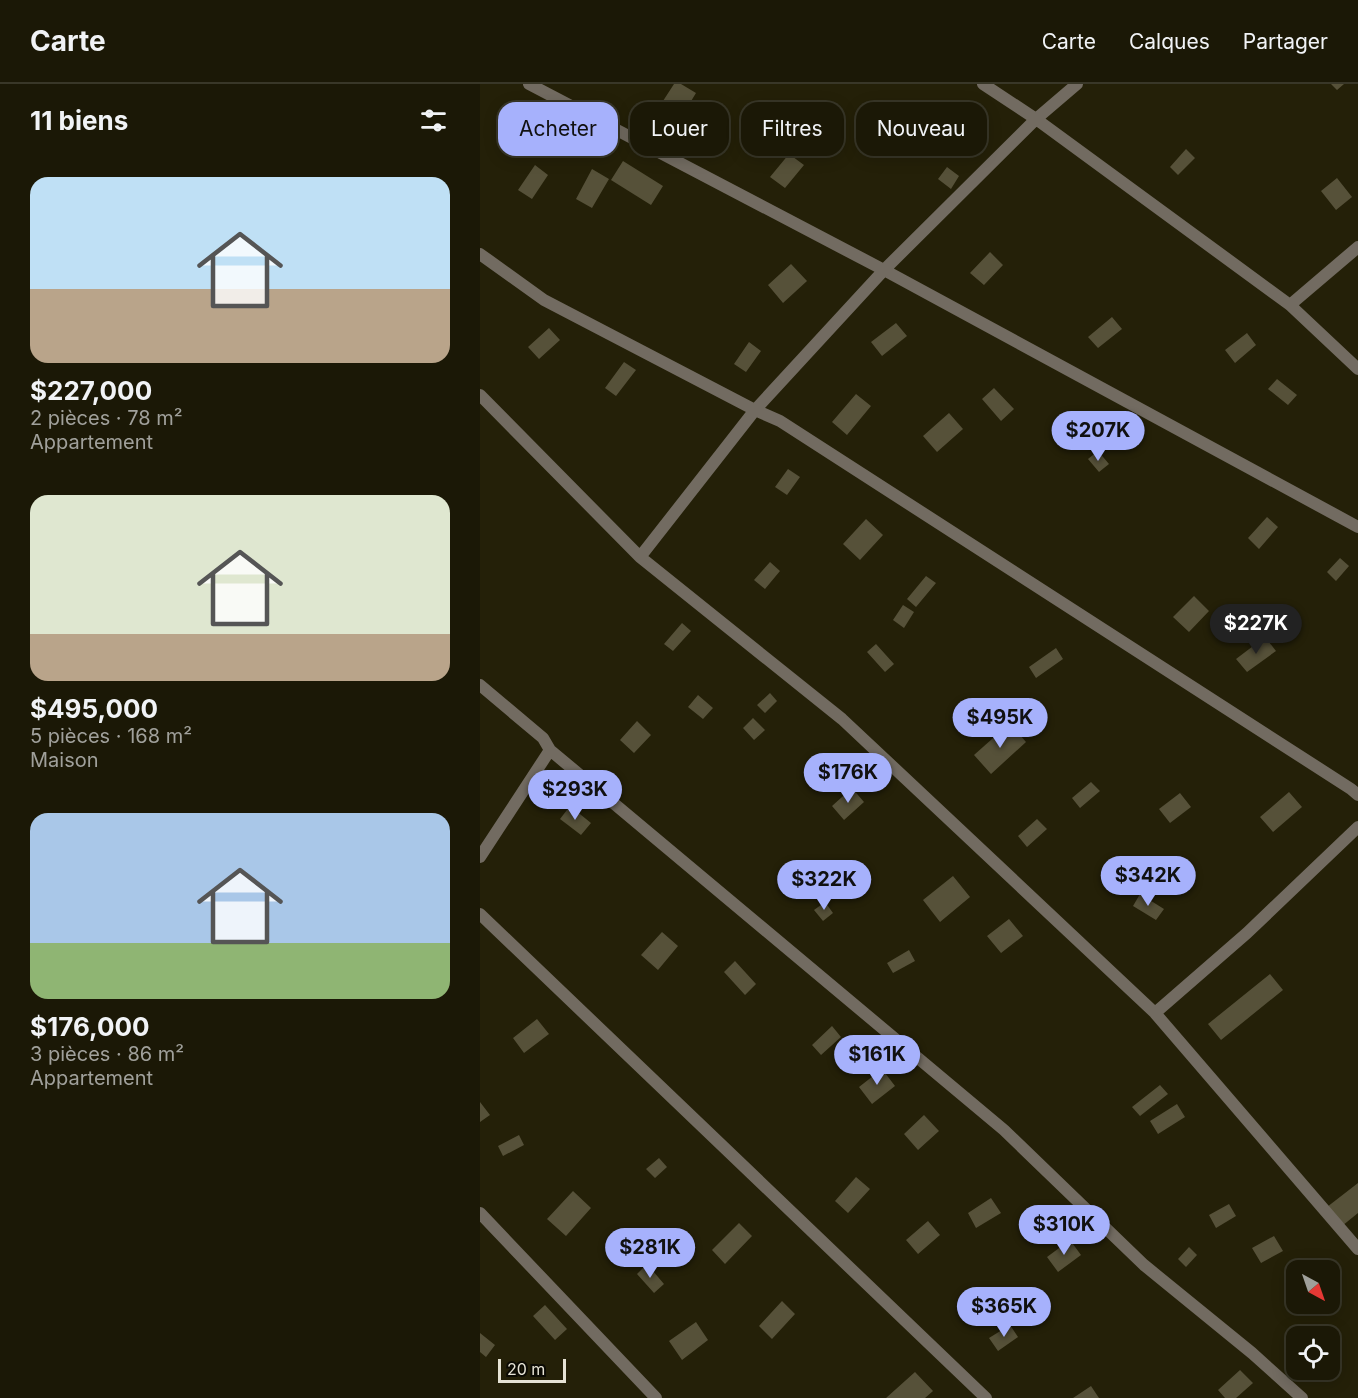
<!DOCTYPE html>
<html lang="fr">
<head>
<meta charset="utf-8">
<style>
  body { margin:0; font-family:Inter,sans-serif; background:#242110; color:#f1f3f6; height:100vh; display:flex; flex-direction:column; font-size:22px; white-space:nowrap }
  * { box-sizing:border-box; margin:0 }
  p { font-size:20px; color:#a0a09b }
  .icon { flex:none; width:33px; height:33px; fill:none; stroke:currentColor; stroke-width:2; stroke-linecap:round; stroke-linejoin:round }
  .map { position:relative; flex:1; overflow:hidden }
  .side { display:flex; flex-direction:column; background:#1b1806; width:480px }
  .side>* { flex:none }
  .banner { position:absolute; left:18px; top:18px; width:570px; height:54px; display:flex; gap:12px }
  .needle { width:39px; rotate:140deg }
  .buttons { position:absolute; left:806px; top:1176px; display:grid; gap:12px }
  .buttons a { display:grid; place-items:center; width:54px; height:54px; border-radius:12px; background:#1b1806; box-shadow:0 3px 15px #0003,0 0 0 2px #393728; font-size:30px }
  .scale { position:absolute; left:18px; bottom:15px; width:68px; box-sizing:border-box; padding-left:6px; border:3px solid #e6e3d5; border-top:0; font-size:16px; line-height:21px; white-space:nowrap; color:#e6e3d5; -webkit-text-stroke:4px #0b0a03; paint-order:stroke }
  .price { position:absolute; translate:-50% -51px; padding:0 14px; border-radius:21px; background:#a6b1fc; color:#111; font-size:20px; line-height:39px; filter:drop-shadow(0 2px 3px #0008) }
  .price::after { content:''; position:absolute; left:50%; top:36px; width:18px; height:14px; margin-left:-9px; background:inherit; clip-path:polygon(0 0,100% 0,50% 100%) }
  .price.selected { background:#222; color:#fff }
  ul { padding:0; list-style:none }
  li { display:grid; align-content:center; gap:12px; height:318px; padding:0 30px }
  li span { display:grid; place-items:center; height:186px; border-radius:18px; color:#555 }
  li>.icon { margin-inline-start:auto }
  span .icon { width:108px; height:108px; fill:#fffc; stroke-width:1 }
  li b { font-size:26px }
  h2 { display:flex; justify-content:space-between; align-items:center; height:72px; padding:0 30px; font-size:26px }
  .pill { padding:0 21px; border-radius:18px; background:#1b1806; box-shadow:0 3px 15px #0003,0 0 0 2px #393728; font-size:21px; line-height:54px }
  .pill.selected { background:#a6b1fc; color:#111 }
  header { display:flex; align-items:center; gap:36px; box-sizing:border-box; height:84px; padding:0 30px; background:#1b1806; border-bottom:2px solid #393728 }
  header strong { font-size:28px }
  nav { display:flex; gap:33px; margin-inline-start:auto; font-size:21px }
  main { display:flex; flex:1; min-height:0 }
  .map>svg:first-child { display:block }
</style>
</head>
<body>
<header>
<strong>Carte</strong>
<nav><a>Carte</a><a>Calques</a><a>Partager</a></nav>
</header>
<main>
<section class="side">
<h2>11 biens<svg class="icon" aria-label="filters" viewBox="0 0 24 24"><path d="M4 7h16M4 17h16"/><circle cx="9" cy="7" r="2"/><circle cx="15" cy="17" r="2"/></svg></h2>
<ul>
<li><span style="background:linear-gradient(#bfe0f5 60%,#b9a48a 0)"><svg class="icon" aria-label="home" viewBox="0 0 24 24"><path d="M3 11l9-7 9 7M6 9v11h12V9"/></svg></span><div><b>$227,000</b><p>2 pièces · 78 m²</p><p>Appartement</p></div></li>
<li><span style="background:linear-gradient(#dfe7d0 75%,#b9a48a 0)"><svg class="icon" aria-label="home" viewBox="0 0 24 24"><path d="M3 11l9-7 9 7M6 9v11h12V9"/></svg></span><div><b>$495,000</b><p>5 pièces · 168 m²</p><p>Maison</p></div></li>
<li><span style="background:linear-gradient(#a9c7e8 70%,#8fb573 0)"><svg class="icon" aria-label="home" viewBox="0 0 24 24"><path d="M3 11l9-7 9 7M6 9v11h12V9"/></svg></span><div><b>$176,000</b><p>3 pièces · 86 m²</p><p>Appartement</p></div></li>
</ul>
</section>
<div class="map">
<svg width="878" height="1314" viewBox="0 0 878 1314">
  <rect width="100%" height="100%" fill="#242008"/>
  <path fill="#565139" d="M194 0H201L216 9 193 47 172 34Z
    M851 0H864L857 6Z
    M482 31 496 45 471 68 458 53Z
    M706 65 715 74 698 91 690 83Z
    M309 70 324 81 305 104 290 93Z
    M143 77 183 102 171 121 131 96Z
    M55 81 68 91 52 115 38 106Z
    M467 83 479 92 471 105 458 95Z
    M112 85 129 95 112 124 96 115Z
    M857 94 872 113 856 126 841 107Z
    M510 168 523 181 504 201 490 189Z
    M311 180 327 197 303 219 288 201Z
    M632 233 642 245 618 264 608 253Z
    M416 239 427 252 402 272 391 258Z
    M69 244 80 256 59 275 48 263Z
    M767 249 776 261 755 279 745 266Z
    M269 258 281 267 266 288 254 280Z
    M144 278 156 286 136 312 125 304Z
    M797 295 817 311 808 321 788 305Z
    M514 304 534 325 521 337 502 315Z
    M376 310 391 322 367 351 352 338Z
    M469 329 483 345 457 368 443 352Z
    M618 367 629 380 619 388 608 375Z
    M308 385 320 393 307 411 295 403Z
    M787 433 798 443 779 465 768 454Z
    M386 435 403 451 380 476 363 460Z
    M860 474 869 482 856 497 847 488Z
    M290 478 300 487 285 505 274 496Z
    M446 492 456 499 436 523 427 515Z
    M714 512 729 527 709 548 693 533Z
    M423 521 434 528 424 544 413 536Z
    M202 539 211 547 193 567 184 560Z
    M785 553 796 567 767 588 756 575Z
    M396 560 414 580 405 588 387 568Z
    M576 564 583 575 556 594 549 583Z
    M290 609 297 617 285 629 277 621Z
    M218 611 233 624 223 635 208 623Z
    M273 634 285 646 274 656 263 644Z
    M157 637 171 651 154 669 140 656Z
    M530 639 546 658 511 690 494 671Z
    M611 698 620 707 600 724 592 714Z
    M372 704 384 718 364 736 352 722Z
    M809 708 822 723 793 748 780 733Z
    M700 709 711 723 690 739 679 725Z
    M90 722 111 739 101 751 80 735Z
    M557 735 567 745 547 763 538 752Z
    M473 792 490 813 460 838 443 816Z
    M660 810 684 825 676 836 653 822Z
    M345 818 353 829 343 837 334 826Z
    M529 835 543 852 521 869 507 852Z
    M182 848 198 862 178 886 161 871Z
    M429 866 435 877 413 889 407 879Z
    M255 877 276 900 265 911 244 888Z
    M790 890 803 906 741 956 728 940Z
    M57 935 69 950 44 969 33 954Z
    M352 942 361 953 341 971 332 961Z
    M402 985 415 1002 392 1020 379 1003Z
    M680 1001 688 1010 660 1032 652 1023Z
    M0 1018 10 1031 0 1038Z
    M697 1020 705 1033 678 1050 670 1037Z
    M444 1031 459 1047 438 1066 424 1050Z
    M39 1051 44 1061 23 1072 18 1062Z
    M179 1074 187 1083 175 1094 166 1085Z
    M376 1093 390 1105 368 1129 355 1117Z
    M878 1099V1129L862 1142 847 1123Z
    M93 1107 111 1124 86 1152 67 1135Z
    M511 1114 521 1129 496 1144 488 1129Z
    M749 1120 756 1132 736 1144 729 1131Z
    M448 1137 460 1151 438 1170 426 1156Z
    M259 1139 272 1152 245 1180 232 1166Z
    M794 1152 803 1167 781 1179 772 1164Z
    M590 1156 601 1171 578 1188 567 1173Z
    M709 1163 717 1171 706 1183 698 1175Z
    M167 1180 184 1200 174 1209 157 1190Z
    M302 1217 315 1230 292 1255 279 1242Z
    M65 1221 87 1245 75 1256 53 1232Z
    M216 1238 228 1256 202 1276 189 1257Z
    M530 1241 538 1253 518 1267 509 1254Z
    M0 1249 15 1261 6 1273 0 1268Z
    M760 1286 773 1299 756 1314H745L738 1306Z
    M435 1288 453 1307 445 1314H406Z
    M611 1302 619 1314H593Z"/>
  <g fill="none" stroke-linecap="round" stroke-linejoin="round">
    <path stroke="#726b61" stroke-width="12" d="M49 0 404 186 878 443
      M503 0 556 35 810 221 878 285
      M0 170 64 216 275 326 300 337 871 705 878 711
      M810 221 878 163
      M0 311 160 473 362 635 675 929 878 1165
      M160 473 275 326 404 186 556 35 597 0
      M0 601 63 654 70 666 524 1046 664 1181 772 1269 822 1314
      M0 773 70 666
      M0 830 506 1314
      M675 929 767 849 878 743
      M0 1129 176 1314"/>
  </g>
</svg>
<div class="buttons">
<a><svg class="needle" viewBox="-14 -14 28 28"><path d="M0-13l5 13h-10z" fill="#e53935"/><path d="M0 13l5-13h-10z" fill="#a0a09b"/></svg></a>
<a><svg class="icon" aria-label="locate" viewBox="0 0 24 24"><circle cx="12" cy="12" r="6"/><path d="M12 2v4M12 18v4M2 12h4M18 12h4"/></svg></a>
</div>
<div class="scale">20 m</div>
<b class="price" style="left:618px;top:378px">$207K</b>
<b class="price selected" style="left:776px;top:571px">$227K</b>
<b class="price" style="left:520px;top:665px">$495K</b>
<b class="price" style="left:368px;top:720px">$176K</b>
<b class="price" style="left:95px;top:737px">$293K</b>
<b class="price" style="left:668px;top:823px">$342K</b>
<b class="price" style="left:344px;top:827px">$322K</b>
<b class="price" style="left:397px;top:1002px">$161K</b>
<b class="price" style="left:584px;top:1172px">$310K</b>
<b class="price" style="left:170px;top:1195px">$281K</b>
<b class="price" style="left:524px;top:1254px">$365K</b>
<div class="banner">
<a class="pill selected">Acheter</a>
<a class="pill">Louer</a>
<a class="pill">Filtres</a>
<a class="pill">Nouveau</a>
</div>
</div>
</main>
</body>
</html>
